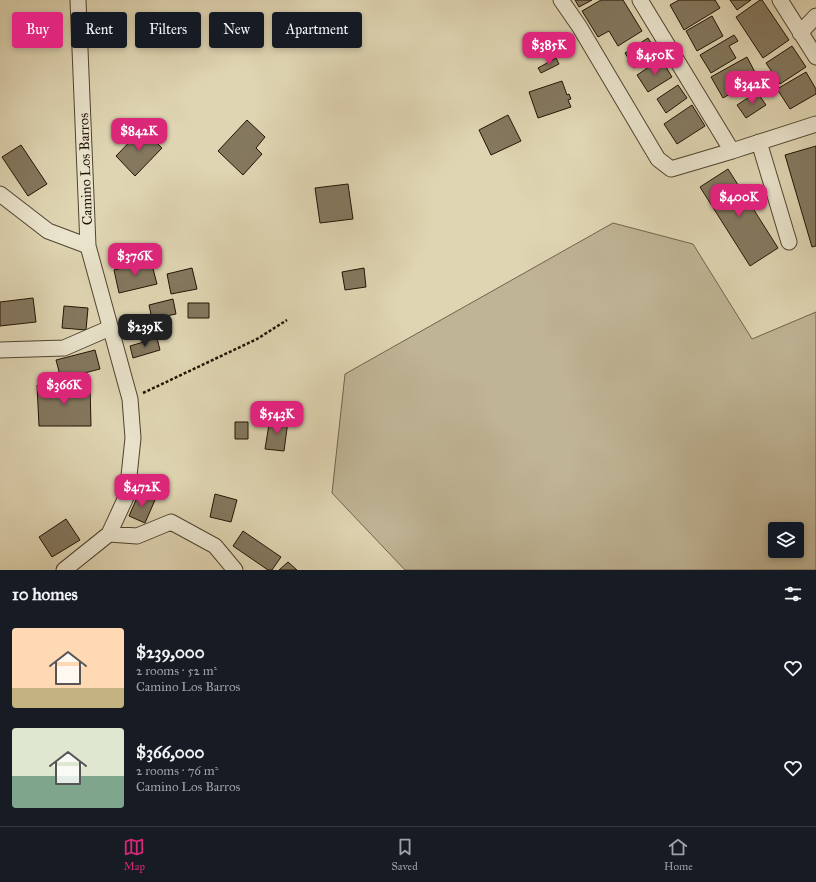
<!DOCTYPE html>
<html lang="en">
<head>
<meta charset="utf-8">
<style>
  body { margin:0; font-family:"IM FELL Great Primer",serif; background:#242831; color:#f1f3f6; height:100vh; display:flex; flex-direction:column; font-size:15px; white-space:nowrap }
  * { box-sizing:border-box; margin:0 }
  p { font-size:13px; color:#9ea1a6 }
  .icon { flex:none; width:22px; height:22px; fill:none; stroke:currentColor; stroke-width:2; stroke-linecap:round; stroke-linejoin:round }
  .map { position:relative; height:570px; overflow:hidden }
  .sheet { display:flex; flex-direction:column; background:#171b24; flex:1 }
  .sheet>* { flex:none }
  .banner { position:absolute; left:12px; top:12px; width:400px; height:36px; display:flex; gap:8px }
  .fabs { position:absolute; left:768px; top:522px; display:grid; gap:8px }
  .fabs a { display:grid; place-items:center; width:36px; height:36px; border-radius:4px; background:#171b24; box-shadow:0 2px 6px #0003; font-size:20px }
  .price { position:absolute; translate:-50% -34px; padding:0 9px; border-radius:8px; background:#db2777; color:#fff; font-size:13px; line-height:26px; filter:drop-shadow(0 1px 2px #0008) }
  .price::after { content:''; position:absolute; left:50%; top:24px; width:12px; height:9px; margin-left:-6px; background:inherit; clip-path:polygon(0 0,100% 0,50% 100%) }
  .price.on { background:#222; color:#fff }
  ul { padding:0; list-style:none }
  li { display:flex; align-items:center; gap:12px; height:100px; padding:0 12px }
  li span { display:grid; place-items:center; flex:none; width:112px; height:80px; border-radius:4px; color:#555 }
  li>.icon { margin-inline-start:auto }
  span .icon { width:48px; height:48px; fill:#fffc; stroke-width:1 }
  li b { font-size:17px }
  h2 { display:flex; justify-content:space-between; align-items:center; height:48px; padding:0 12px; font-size:17px }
  .chip { padding:0 14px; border-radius:4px; background:#171b24; box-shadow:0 2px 6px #0003; font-size:14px; line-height:36px }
  .chip.on { background:#db2777; color:#fff }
  .tabs { display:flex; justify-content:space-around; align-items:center; height:56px; border-top:1px solid #363941; background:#171b24; font-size:11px; color:#9ea1a6 }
  .tabs a { display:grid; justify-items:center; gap:2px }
  .tabs .on { color:#db2777 }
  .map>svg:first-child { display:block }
</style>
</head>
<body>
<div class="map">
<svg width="816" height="570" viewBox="0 0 816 570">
  <rect width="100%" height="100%" fill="#dfd5b2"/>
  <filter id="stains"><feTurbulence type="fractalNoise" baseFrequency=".005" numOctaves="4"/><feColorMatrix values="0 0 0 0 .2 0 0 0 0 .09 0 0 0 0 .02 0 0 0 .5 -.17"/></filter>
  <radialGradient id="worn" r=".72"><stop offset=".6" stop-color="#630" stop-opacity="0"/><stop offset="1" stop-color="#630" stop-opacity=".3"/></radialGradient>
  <path fill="#bfb495" stroke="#70644d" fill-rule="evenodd" d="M613 223 693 244 752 339 816 312V570H405L332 493 345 374ZM775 529H797V551H775Z"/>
  <path fill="#84785f" stroke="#211405" d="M575 0H592L579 7Z
    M601 0H623L642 31 618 46 609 31 598 37 582 11Z
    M679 0H715L720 8 684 30 670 5Z
    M730 0H751L737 10Z
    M760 0H762L789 40 763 58 736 17Z
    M712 16 723 36 697 51 686 31Z
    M734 35 738 41 729 46 736 58 711 73 700 55Z
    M648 38 658 54 634 68 625 53Z
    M792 46 806 67 780 84 766 63Z
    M747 57 758 78 723 98 711 77Z
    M556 58 559 64 541 73 538 68Z
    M661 59 672 77 648 92 637 75Z
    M806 72 816 89V94L790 109 777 89Z
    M562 81 567 95 569 94 571 99 568 100 571 107 538 118 529 92Z
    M678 85 687 98 666 113 657 99Z
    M757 92 766 105 746 118 737 105Z
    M692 105 705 126 677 144 664 124Z
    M508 115 521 141 491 155 479 130Z
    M247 120 265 137 256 148 262 154 243 175 218 151Z
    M142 129 162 148 135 176 116 156Z
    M21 145 47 184 28 196 2 157Z
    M816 146V246L812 247 785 155Z
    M728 169 778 248 750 266 700 187Z
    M348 184 353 219 320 223 315 188Z
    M151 261 157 284 119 293 114 270Z
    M192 268 197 289 171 294 167 274Z
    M364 268 366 287 345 290 342 272Z
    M33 298 36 322 0 326V302Z
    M173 299 176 314 152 319 149 305Z
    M188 303H209V318H188Z
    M64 306 88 308 86 330 62 328Z
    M157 338 160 350 133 358 130 346Z
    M95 350 100 369 61 379 56 360Z
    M37 385 90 386 91 426H39Z
    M270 418 288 421 284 451 265 449Z
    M235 422H248V439H235Z
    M139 493 155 500 145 523 129 516Z
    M215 494 237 500 231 522 210 517Z
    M66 519 80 540 52 557 39 537Z
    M243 531 281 557 272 570H268L233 546Z
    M288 562 297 570H279Z"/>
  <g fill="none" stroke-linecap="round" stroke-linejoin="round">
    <defs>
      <path id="minor" d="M561 0 579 26 658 159 671 169 732 151 816 124
        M640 0 732 151
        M780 0 816 57
        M800 33 816 16
        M759 142 789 242
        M0 194 48 231 88 246
        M0 350 64 348 110 328
        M109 534 137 536 171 522 215 546 235 570
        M64 570 109 534 127 495 133 438 130 399 88 246 78 0"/>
    </defs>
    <use href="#minor" stroke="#504430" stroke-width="17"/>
    <path stroke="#211405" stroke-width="2.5" stroke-dasharray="3 2" stroke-linecap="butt" d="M143 393 257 339 287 320"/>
    <use href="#minor" stroke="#eae4cd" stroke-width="15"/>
  </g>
  <g text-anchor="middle" stroke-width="3" stroke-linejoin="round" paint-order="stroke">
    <g font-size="14" fill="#211405" stroke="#eae4cd">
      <text transform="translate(85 169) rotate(-92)" y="5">Camino Los Barros</text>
    </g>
  </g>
  <rect width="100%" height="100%" filter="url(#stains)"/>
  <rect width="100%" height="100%" fill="url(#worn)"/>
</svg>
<div class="fabs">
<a><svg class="icon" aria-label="layers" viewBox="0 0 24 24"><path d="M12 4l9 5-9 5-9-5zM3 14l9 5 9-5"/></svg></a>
</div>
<b class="price" style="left:549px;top:66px">$385K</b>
<b class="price" style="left:655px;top:76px">$450K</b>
<b class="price" style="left:752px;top:105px">$342K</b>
<b class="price" style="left:139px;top:152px">$842K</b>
<b class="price" style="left:739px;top:218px">$400K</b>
<b class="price" style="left:135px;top:277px">$376K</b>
<b class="price on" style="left:145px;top:348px">$239K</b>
<b class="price" style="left:64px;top:406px">$366K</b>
<b class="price" style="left:277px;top:435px">$543K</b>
<b class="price" style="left:142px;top:508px">$472K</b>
<div class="banner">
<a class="chip on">Buy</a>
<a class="chip">Rent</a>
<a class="chip">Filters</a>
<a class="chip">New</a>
<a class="chip">Apartment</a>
</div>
</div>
<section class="sheet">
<h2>10 homes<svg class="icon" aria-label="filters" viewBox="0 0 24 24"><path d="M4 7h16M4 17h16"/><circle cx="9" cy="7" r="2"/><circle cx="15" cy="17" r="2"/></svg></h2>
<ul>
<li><span style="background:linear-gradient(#ffd9b3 75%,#c2b280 0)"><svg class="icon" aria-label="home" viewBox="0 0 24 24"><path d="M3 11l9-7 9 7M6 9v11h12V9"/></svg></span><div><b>$239,000</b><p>2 rooms · 52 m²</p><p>Camino Los Barros</p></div><svg class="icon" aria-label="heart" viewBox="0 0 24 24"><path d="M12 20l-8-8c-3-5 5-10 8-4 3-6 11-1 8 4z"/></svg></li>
<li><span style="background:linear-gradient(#dfe7d0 60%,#7fa58c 0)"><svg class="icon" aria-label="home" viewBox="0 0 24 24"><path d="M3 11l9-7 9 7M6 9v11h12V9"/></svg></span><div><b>$366,000</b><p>2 rooms · 76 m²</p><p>Camino Los Barros</p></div><svg class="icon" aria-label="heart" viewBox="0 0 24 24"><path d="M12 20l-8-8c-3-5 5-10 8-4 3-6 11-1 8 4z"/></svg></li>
</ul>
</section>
<nav class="tabs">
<a class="on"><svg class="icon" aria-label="map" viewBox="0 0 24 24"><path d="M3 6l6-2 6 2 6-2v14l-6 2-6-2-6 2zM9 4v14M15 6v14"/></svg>Map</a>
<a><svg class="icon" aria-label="saved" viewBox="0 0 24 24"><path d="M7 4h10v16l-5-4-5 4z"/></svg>Saved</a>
<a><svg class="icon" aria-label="home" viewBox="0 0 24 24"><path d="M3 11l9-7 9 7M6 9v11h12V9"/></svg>Home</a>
</nav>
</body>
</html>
